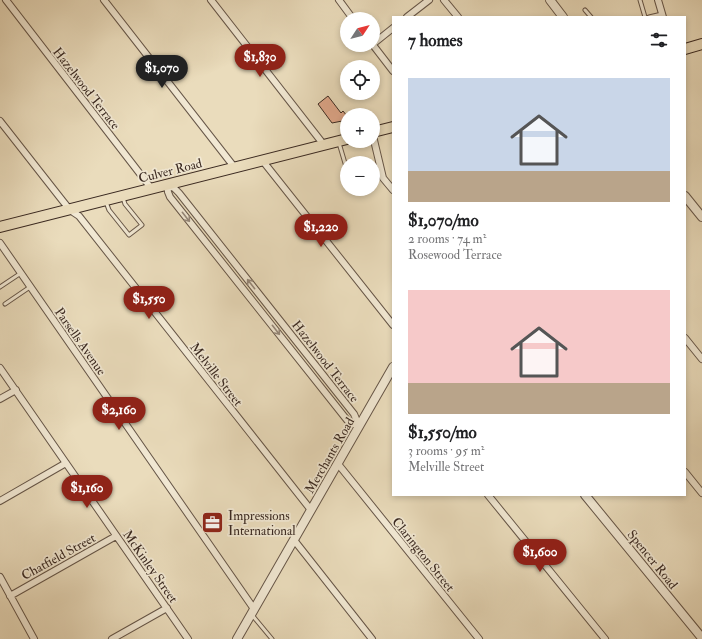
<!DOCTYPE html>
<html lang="en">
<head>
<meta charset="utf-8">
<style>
  body { margin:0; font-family:"IM FELL Double Pica",serif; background:#f2f2f2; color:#202124; height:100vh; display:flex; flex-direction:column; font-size:15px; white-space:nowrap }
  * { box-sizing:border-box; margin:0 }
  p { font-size:13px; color:#757577 }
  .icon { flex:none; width:22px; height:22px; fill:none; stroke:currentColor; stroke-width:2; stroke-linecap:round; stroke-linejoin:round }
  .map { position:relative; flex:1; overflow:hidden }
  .sheet { position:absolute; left:392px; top:16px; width:294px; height:480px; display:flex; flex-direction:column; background:#fff; border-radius:0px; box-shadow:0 2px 6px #0003 }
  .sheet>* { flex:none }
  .needle { width:26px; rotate:54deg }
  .fabs { position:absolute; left:340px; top:12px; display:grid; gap:8px }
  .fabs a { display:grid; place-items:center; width:40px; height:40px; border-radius:50%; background:#fff; box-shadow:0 2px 6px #0003; font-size:20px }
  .price { position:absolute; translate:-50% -34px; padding:0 9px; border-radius:14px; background:#8f2418; color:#fff; font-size:13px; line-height:26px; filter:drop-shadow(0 1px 2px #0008) }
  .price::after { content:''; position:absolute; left:50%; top:24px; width:12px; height:9px; margin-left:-6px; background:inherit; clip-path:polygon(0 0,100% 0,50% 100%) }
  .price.selected { background:#222; color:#fff }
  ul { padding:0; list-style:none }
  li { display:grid; align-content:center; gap:8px; height:212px; padding:0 16px }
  li span { display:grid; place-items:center; height:124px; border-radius:0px; color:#555 }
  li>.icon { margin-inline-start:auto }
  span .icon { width:72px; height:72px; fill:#fffc; stroke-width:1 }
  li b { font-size:17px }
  h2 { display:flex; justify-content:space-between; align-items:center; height:48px; padding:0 16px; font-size:17px }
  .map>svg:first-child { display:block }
</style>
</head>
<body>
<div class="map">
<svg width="702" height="639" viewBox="0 0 702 639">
  <rect width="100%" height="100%" fill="#eadcbc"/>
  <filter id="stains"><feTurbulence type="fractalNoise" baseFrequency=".005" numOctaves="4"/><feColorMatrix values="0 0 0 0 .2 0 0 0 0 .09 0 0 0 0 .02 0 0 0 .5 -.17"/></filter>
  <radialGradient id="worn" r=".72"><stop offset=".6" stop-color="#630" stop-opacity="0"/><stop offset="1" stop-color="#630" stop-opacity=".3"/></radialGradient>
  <path fill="#e1a88b" stroke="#3a2921" d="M328 96 341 113 343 111 347 116V120L332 123 318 104Z"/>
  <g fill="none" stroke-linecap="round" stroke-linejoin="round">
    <defs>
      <path id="service" d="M640 0 645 17
        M585 10 591 17
        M649 17 662 14
        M339 143 347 170
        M353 189 355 192
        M106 202 109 210 129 235 142 225 125 204 123 198
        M0 287 21 273
        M5 304 30 287
        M252 615 272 639"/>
      <path id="minor" d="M6 0 151 188
        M104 0 235 168
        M211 0 324 145
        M339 0 353 19
        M444 0 458 17
        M658 0 663 17
        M407 17 429 0
        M373 44 393 28
        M373 45 393 71
        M0 121 62 200 70 210 79 216 311 510
        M373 136 383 178 393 190
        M262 160 393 325
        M167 185 168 192 170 197 347 420 351 423 359 426
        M167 185 174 188 179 193 354 414 359 426
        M0 243 254 609
        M685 338 702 359
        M0 368 188 639
        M0 399 16 390
        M338 464 479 639
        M685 472 702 493
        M488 495 605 639
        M0 501 66 463
        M294 540 372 639
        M0 577 34 639
        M10 596 116 536
        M112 639 167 608"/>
      <path id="tertiary" d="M550 0 563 17
        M685 196 702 217
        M585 495 702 638
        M237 639 393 367"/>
      <path id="primary" d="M685 49 702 44
        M373 132 393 127
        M0 227 347 139"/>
    </defs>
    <use href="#service" stroke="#665648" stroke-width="5"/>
    <use href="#minor" stroke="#665648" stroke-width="8"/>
    <use href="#tertiary" stroke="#665648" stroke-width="10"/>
    <use href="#primary" stroke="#3a2921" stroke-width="12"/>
    <use href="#service" stroke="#f1e8d3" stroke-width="3"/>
    <use href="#minor" stroke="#f1e8d3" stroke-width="6"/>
    <use href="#tertiary" stroke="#f1e8d3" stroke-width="8"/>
    <use href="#primary" stroke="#eadcbc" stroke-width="10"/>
  </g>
  <defs><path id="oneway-shaft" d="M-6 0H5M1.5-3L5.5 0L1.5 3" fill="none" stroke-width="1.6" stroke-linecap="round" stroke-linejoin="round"/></defs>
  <g stroke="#96887a">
    <use href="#oneway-shaft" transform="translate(186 217) rotate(52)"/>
    <use href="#oneway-shaft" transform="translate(251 284) rotate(-128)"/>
    <use href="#oneway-shaft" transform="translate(276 330) rotate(52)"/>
  </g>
  <defs>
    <symbol id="office-square" viewBox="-11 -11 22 22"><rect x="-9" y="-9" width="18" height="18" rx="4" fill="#8f2418" stroke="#f1e8d3"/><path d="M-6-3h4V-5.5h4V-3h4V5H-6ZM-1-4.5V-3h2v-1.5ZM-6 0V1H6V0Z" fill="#fff"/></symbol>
  </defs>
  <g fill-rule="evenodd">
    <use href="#office-square" x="200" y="510" width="25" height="25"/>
  </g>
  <g text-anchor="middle" stroke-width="3.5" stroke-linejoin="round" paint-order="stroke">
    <g font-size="13" fill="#3a2921" stroke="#f1e8d3">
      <text transform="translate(87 88) rotate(52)" y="5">Hazelwood Terrace</text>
      <text transform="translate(170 170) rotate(-14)" y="5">Culver Road</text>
      <text transform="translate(81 341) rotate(55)" y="5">Parsells Avenue</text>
      <text transform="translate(326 361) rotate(52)" y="5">Hazelwood Terrace</text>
      <text transform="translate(217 374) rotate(52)" y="5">Melville Street</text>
      <text transform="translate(329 455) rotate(-60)" y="5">Merchants Road</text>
      <text transform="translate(424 554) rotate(51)" y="5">Clarington Street</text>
      <text transform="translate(58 556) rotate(-29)" y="5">Chatfield Street</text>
      <text transform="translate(653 559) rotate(51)" y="5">Spencer Road</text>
      <text transform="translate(151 566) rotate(55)" y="5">McKinley Street</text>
    </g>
    <g font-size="13" fill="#3a2921" stroke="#f1e8d3" text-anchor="start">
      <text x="228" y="520">Impressions<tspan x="228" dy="15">International</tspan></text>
    </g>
  </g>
  <rect width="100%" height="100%" filter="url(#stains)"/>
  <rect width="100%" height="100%" fill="url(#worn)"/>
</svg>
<div class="fabs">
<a><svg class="needle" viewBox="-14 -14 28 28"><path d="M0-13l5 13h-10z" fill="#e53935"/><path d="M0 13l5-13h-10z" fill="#757577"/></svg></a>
<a><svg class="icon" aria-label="locate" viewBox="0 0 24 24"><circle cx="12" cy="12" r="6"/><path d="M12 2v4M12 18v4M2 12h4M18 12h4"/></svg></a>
<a>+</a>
<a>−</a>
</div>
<b class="price" style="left:260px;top:78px">$1,830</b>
<b class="price selected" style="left:162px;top:89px">$1,070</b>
<b class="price" style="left:321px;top:248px">$1,220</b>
<b class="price" style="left:149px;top:320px">$1,550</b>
<b class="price" style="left:119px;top:431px">$2,160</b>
<b class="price" style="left:87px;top:509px">$1,160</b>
<b class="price" style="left:540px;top:573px">$1,600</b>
<section class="sheet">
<h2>7 homes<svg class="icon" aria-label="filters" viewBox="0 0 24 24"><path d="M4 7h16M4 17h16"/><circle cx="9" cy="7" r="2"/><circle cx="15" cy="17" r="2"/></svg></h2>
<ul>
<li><span style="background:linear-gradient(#c9d6e8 75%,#b9a48a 0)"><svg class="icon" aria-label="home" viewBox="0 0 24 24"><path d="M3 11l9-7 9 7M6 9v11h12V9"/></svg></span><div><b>$1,070/mo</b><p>2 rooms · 74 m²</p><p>Rosewood Terrace</p></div></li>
<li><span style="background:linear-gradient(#f6c9c9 75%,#b9a48a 0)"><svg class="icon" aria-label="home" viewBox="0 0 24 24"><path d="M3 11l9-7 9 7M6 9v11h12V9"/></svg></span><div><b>$1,550/mo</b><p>3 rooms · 95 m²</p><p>Melville Street</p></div></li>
</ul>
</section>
</div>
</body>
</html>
